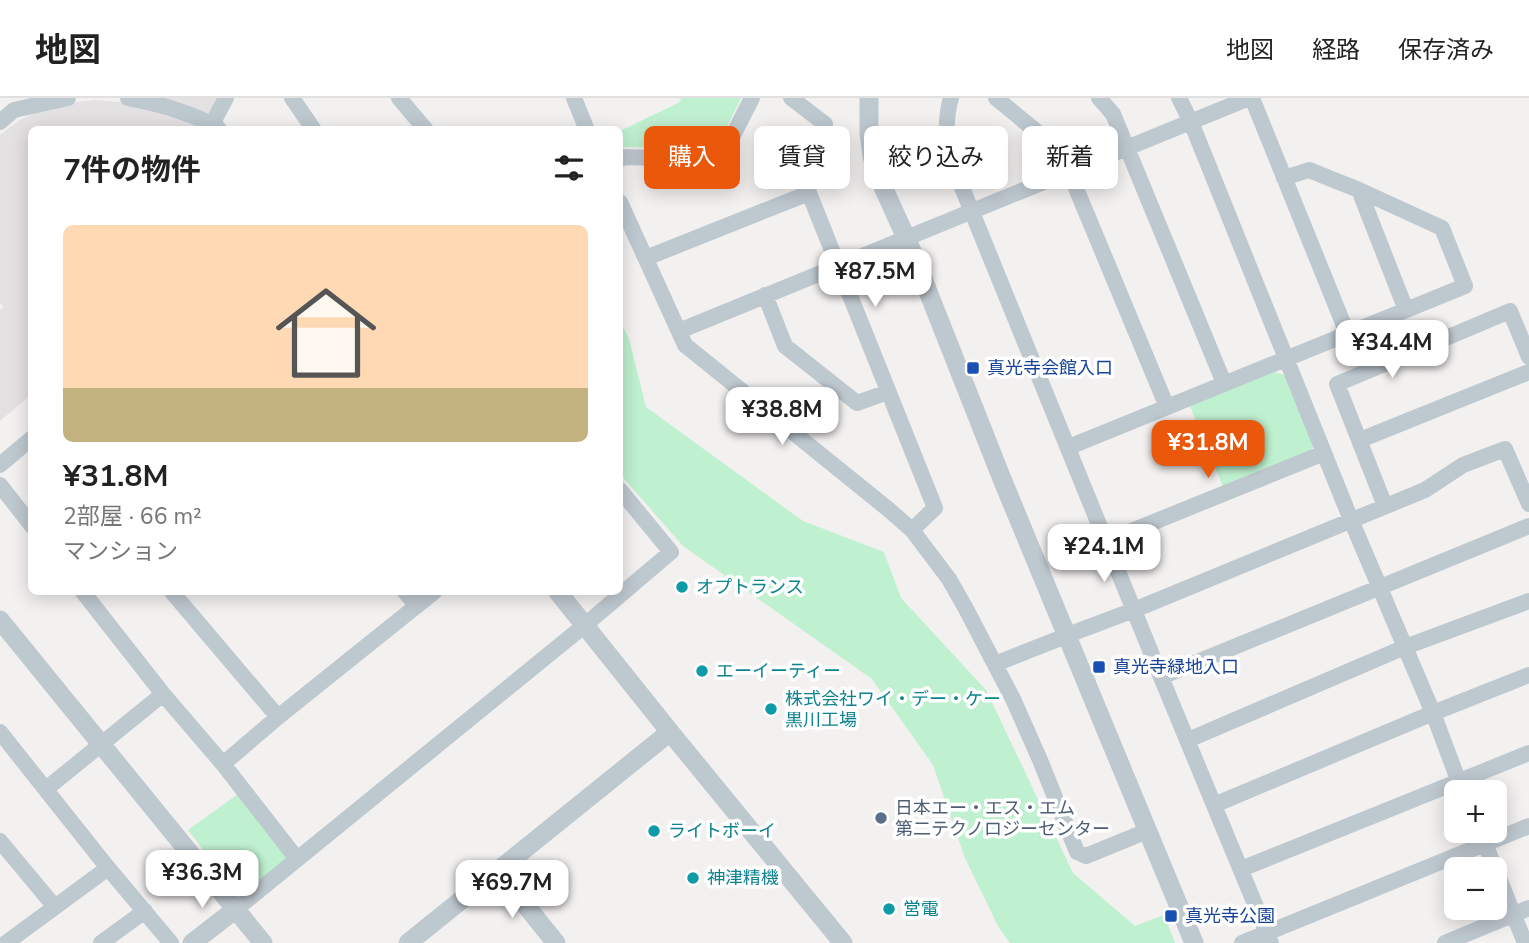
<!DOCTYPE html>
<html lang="ja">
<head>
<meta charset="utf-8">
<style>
  body { margin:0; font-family:"Nunito Sans","Noto Sans JP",sans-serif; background:#f6f6f6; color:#222; height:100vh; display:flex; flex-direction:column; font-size:26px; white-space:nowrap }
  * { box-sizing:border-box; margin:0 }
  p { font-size:23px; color:#767676 }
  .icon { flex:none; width:38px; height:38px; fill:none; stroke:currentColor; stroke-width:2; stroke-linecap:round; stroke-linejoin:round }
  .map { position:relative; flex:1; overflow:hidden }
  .sheet { position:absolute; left:28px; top:28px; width:595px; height:469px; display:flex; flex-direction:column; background:#fff; border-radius:10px; box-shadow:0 4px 18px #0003 }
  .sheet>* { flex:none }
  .guide { position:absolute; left:644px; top:28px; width:665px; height:63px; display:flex; gap:14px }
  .tools { position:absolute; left:1444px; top:682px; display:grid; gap:14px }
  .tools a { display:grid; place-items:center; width:63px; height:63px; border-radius:10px; background:#fff; box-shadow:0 4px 18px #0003; font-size:35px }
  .price { position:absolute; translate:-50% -60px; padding:0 16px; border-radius:14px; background:#fff; color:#222; font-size:23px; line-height:46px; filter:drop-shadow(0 2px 4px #0008) }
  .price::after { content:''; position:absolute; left:50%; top:42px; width:21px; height:16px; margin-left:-10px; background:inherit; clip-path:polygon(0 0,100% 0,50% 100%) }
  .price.active { background:#ea580c; color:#fff }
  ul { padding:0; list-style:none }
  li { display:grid; align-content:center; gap:14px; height:371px; padding:0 35px }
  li+li { border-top:2px solid #e0e0e0 }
  li span { display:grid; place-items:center; height:217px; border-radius:10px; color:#555 }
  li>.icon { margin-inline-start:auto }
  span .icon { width:126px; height:126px; fill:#fffc; stroke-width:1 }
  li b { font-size:30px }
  h2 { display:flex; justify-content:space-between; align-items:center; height:84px; padding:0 35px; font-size:30px }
  .pill { padding:0 24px; border-radius:10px; background:#fff; box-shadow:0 4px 18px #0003; font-size:24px; line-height:63px }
  .pill.active { background:#ea580c; color:#fff }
  header { display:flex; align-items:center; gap:42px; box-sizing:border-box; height:98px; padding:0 35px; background:#fff; border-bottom:2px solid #e0e0e0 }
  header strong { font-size:33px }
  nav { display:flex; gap:38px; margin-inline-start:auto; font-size:24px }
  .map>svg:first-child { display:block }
</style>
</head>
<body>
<header>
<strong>地図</strong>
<nav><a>地図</a><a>経路</a><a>保存済み</a></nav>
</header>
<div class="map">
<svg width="1529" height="845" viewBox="0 0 1529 845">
  <rect width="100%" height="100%" fill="#f3f0f0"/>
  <path fill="#e4e1e2" d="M162 0H220L212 15H207Z
    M95 2 121 4 152 10 208 31 32 32 31 297 0 323V212L4 209 0 205V37L20 22 35 15 69 5Z"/>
  <path fill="#bff0cf" d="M681 0H741L720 44 697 51 624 49 620 51V33L680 4Z
    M620 222 629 241 646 309 803 423 884 454 901 500 986 592 1073 775 1135 828 1164 817 1175 845H1010L999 830 965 760 933 667 872 581 683 448 620 376Z
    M1274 274 1285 277 1314 347 1309 356 1224 391 1190 308Z
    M238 696 286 756V763L246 796H238L188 732Z"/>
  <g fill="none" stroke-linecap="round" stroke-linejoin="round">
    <path stroke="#bec8cf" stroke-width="16" d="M128 0C158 5 184 13 212 26L226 0
      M292 0 314 32
      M399 0 426 32
      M574 0 587 32
      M791 0 825 26 802 65 809 95 935 410 912 432
      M951 0C945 20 946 40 950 60L1161 579 1271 845
      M996 0 1059 52 1063 59 1167 309
      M1099 0 1113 16 1224 285
      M1179 0 1191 24 1351 422 1433 615 1463 695
      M1252 0 1347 235
      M0 24 14 12 68 0
      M620 61 624 59 688 61 724 55 752 0
      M1359 92 1406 212
      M620 104 685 247 888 411 912 432 949 481 965 509 1013 601 1040 662 1077 754 1086 758 1147 733
      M646 160 809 95
      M765 197 785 248 857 305 888 294
      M679 233 1249 0
      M1360 342 1529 274
      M1069 349 1465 188 1442 130 1359 92 1309 72 1284 80
      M0 367 32 340
      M0 387 32 428
      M1385 408 1337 286 1510 213 1529 259
      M1107 443 1324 355
      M83 494 163 596 223 666 297 761
      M172 494 278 619
      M405 494 417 508
      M995 566 1081 532 1134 512 1425 392 1463 367 1505 351 1529 406
      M1161 579 1529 428
      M0 634 108 770 171 845
      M1188 642 1405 549 1529 503
      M223 666 278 619 434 494
      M46 691 163 596
      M1214 707 1433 615 1529 577
      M1480 733 1525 845
      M0 743 55 809
      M1241 771 1529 655
      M236 811 585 527 671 454 620 392
      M6 845 108 770
      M101 845 145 813
      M1242 845 1529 728
      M1445 845 1529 810"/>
    <path stroke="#bec8cf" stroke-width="19" d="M869 0V35L872 58 879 80 912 153 1002 381 1194 845
      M212 26 218 32
      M558 494 670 634 843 845
      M0 522 263 845
      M498 773 556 845
      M192 845 236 811
      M408 845 670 634"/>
  </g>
  <g fill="#1a4fb4" stroke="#fff" stroke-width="2.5">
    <rect x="966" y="263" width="14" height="14" rx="3.5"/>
    <rect x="1092" y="562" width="14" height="14" rx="3.5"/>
    <rect x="1164" y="811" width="14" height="14" rx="3.5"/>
  </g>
  <g fill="#0f9aa8" stroke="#fff" stroke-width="2.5">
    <circle cx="682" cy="489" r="7"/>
    <circle cx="702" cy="573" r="7"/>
    <circle cx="771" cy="611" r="7"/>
    <circle cx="654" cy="733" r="7"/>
    <circle cx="693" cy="780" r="7"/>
    <circle cx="889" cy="811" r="7"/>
  </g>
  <circle fill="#5c6f8a" stroke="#fff" stroke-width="2.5" cx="881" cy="720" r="7"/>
  <g text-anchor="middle" stroke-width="7" stroke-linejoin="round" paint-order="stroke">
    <g font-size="18" fill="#164399" stroke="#fff" text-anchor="start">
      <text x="987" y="276">真光寺会館入口</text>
      <text x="1113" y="575">真光寺緑地入口</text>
      <text x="1185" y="824">真光寺公園</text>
    </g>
    <g font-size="18" fill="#0d838f" stroke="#fff" text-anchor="start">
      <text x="696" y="495">オプトランス</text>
      <text x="716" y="579">エーイーティー</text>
      <text x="785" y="607">株式会社ワイ・デー・ケー<tspan x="785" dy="21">黒川工場</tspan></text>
      <text x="668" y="739">ライトボーイ</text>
      <text x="707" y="786">神津精機</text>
      <text x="903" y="817">営電</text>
    </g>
    <g font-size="18" fill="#4e5e75" stroke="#fff" text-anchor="start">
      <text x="895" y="716">日本エー・エス・エム<tspan x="895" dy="21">第二テクノロジーセンター</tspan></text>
    </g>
  </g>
</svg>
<div class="tools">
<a>+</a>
<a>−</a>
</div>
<b class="price" style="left:875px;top:211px">¥87.5M</b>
<b class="price" style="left:1392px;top:282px">¥34.4M</b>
<b class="price" style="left:782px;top:349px">¥38.8M</b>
<b class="price active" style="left:1208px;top:382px">¥31.8M</b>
<b class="price" style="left:1104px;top:486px">¥24.1M</b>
<b class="price" style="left:202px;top:812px">¥36.3M</b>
<b class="price" style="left:512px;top:822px">¥69.7M</b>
<div class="guide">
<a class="pill active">購入</a>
<a class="pill">賃貸</a>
<a class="pill">絞り込み</a>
<a class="pill">新着</a>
</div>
<section class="sheet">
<h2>7件の物件<svg class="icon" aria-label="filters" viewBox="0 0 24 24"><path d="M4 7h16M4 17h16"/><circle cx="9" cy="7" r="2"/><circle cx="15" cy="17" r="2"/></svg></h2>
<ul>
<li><span style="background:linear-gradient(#ffd9b3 75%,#c2b280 0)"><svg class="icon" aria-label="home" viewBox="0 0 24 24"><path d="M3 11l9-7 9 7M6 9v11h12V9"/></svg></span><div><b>¥31.8M</b><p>2部屋 · 66 m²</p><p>マンション</p></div></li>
</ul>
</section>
</div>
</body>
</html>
